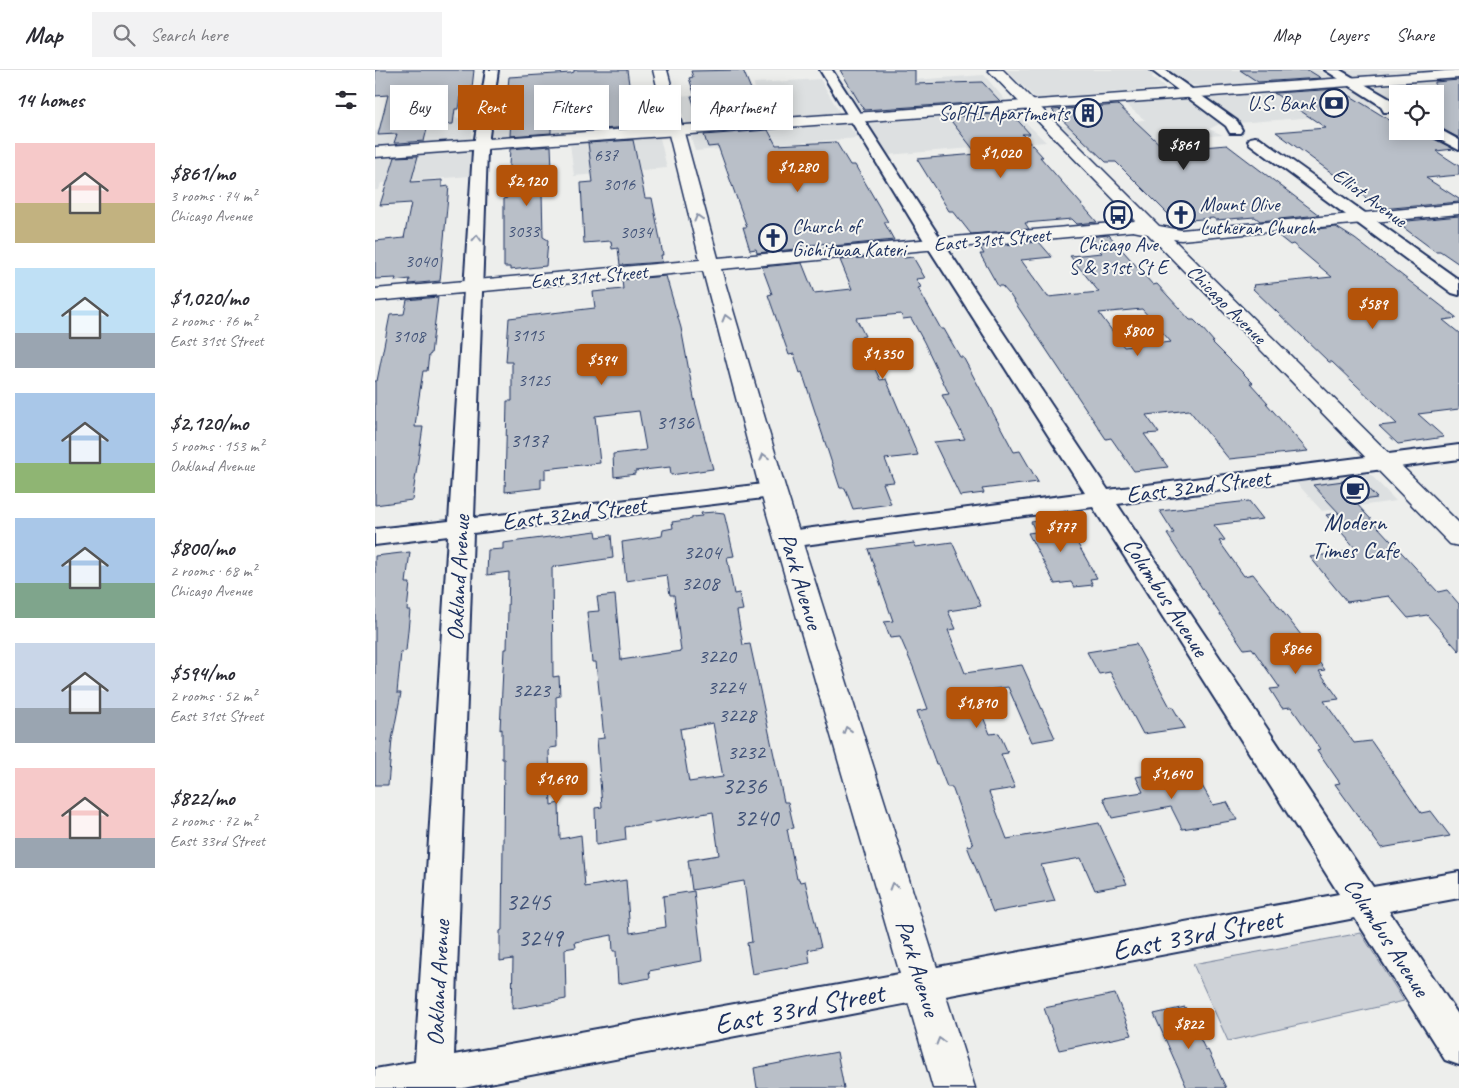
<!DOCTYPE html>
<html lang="en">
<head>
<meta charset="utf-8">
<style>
  body { margin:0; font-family:Caveat,sans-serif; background:#f2f2f3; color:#2b2b33; height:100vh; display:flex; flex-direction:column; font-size:19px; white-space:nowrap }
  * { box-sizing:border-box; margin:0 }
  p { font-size:16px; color:#7c7c81 }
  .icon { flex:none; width:28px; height:28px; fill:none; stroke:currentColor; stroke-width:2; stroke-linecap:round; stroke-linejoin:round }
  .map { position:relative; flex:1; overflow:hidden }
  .drawer { display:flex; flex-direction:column; background:#fff; width:375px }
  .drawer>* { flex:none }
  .top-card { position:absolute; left:15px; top:15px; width:475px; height:45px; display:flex; gap:10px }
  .buttons { position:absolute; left:1014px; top:15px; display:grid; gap:10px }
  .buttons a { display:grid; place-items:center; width:55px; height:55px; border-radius:0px; background:#fff; box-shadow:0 2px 12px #0003; font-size:25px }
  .price { position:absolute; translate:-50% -42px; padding:0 11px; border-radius:5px; background:#b45309; color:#fff; font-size:16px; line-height:32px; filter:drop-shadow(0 1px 2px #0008) }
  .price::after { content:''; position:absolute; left:50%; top:30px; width:15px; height:11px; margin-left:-8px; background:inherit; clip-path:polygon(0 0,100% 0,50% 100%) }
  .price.active { background:#222; color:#fff }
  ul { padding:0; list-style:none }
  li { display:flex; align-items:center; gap:15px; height:125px; padding:0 15px }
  li span { display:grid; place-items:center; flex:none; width:140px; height:100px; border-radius:0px; color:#555 }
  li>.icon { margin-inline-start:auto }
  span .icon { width:60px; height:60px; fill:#fffc; stroke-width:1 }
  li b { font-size:21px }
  h2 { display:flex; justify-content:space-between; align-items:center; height:60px; padding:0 15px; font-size:21px }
  .chip { padding:0 18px; border-radius:0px; background:#fff; box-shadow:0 2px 12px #0003; font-size:18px; line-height:45px }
  .chip.active { background:#b45309; color:#fff }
  header { display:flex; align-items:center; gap:30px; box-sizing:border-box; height:70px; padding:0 25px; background:#fff; border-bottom:1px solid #e1e1e2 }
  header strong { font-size:24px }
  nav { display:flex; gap:28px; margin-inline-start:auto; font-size:18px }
  .search { width:350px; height:45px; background:#f2f2f3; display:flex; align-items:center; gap:12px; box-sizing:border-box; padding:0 18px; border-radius:0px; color:#7c7c81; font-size:19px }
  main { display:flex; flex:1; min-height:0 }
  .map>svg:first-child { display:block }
</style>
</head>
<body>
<header>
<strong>Map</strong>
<div class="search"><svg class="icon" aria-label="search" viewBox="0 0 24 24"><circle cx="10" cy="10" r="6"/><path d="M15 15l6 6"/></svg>Search here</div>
<nav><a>Map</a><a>Layers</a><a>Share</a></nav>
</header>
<main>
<section class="drawer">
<h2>14 homes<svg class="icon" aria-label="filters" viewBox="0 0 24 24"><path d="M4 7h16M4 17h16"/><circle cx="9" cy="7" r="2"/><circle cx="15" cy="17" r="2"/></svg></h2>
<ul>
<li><span style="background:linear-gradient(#f6c9c9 60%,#c2b280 0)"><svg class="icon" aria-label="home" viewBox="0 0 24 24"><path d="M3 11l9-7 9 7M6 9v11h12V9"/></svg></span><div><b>$861/mo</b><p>3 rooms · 74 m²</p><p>Chicago Avenue</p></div></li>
<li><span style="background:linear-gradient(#bfe0f5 65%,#9aa5b1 0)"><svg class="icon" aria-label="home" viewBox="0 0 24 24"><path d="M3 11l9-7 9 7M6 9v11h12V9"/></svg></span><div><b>$1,020/mo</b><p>2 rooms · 76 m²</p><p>East 31st Street</p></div></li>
<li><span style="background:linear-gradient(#a9c7e8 70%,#8fb573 0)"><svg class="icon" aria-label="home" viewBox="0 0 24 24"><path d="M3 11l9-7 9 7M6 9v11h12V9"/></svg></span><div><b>$2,120/mo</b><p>5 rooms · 153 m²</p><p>Oakland Avenue</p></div></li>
<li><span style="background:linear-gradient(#a9c7e8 65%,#7fa58c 0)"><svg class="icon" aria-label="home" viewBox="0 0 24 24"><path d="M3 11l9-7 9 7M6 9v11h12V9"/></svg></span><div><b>$800/mo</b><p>2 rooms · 68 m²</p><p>Chicago Avenue</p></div></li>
<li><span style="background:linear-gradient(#c9d6e8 65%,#9aa5b1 0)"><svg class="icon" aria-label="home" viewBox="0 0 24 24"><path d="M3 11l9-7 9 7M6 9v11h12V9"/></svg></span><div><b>$594/mo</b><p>2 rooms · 52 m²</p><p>East 31st Street</p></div></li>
<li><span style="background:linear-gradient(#f6c9c9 70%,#9aa5b1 0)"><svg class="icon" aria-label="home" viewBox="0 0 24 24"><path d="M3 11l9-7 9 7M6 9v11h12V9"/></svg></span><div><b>$822/mo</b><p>2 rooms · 72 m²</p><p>East 33rd Street</p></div></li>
</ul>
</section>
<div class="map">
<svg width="1084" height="1018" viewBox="0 0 1084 1018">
  <rect width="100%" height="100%" fill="#edeeec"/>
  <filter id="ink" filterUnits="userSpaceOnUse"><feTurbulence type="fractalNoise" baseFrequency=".02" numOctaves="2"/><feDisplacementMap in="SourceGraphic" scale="10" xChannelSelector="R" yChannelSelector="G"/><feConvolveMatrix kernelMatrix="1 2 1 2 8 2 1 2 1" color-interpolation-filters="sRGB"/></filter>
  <g filter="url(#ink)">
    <path fill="#dde0e1" d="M631 0H774L779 4 777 7 790 18 661 29Z
      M794 0H944L956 8 826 17 813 14Z
      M960 0H1079L983 8 976 7Z
      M609 5 631 31 487 42 484 41 467 15Z
      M1084 8V26L1022 24V30L1013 31 988 15Z
      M445 9 465 43 313 54H311L301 26 380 21 379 13Z
      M970 17 982 20 1002 34 994 37 1003 42 863 53 827 28 832 26Z
      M807 29 814 30 846 53 834 59 848 65 708 76 687 56 770 50 749 33Z
      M276 40 278 55 272 57 120 68 113 66 118 58V52Z
      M639 41 671 72 512 85 489 53Z
      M100 47 96 68 92 70 0 76V61L17 60 20 52Z
      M471 52 483 68 320 81 316 67 323 64Z
      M283 67 285 68 292 98 199 106 195 73Z
      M88 81 97 82 95 106 6 113 4 120H0V87Z
      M980 402 996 405 1021 431 947 441 919 410Z"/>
    <path fill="#ced2d7" stroke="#74809a" d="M986 863 1029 931 853 971 818 894Z"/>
    <path fill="#b9bfc8" stroke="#1b2f5e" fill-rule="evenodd" d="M0 0H99L97 18 87 20 84 39H80L78 54 53 55 49 71 25 73H19L22 64 3 65 13 25 0 26Z
      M199 0H252L257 35 256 57 211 60 210 53 176 55V63L135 66 136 48H130L134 7 196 3 199 2Z
      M368 0 388 48 325 52 316 26H320L314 8 318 7 316 1Z
      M465 0H540V14L607 12 625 31 489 40Z
      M865 0H933L946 8 883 12Z
      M1084 10V68L1060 55V12Z
      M964 19 1016 51 1022 50V61H1050L1053 66 1079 79 1061 81 1084 96V105L1051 108 1084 129V132L1006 139 901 62 951 58 899 23Z
      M743 35 791 80 852 75 944 145 885 151 880 147 841 150 838 148 804 151 798 149 741 92H731L677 40Z
      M636 43 655 64H647L668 87H665L722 152 702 154 697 149 650 153 654 159 596 164 578 141H574L542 89 602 84 573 47Z
      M393 60 401 75 461 72 475 95H480L513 152H509L519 170 458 176 456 173 420 176 421 179 382 183 381 179 375 180 368 157H372L343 76 333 77 329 65Z
      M258 70 270 128H277L288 185H286L287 192 245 195 243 178 237 179 236 171 209 173 206 113 218 112 213 73Z
      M176 76 178 122 167 123 168 167 173 170 171 196 135 200V197H129V129L132 128 135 79Z
      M43 86 36 112 67 110V117L74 116 65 211 34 214 35 209 20 211 21 208 0 209V171L29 168 36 133 5 135 20 87Z
      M1084 146V194L1065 181H1060L1025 155H1028L1023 152Z
      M961 157 980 169 1082 248 1068 250 1084 263V339L1043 344 1069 367 1023 374 1004 356 1022 354 957 292H954L877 218 880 217 878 215 957 207 918 174 915 175 900 163Z
      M734 165 778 215 782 214 815 250H819L827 258 839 272H837L878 313H875L893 333H891L933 381 854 389 814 340 771 345 784 363 769 364 793 397 759 401 736 368 731 369 635 225 627 216H623L605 184H609L605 177 664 172 677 187 646 190 673 227 724 222 695 186 727 183 713 167ZM767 239 796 272 749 277 724 243Z
      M527 184 529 188 538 187 550 208 541 209 546 217 543 218 566 259H569L585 287H588L639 382 645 381 663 412 607 419 609 423 585 426 559 372 590 369 567 325 574 324 549 272 536 248 528 249 526 244 481 248 490 266 486 267 505 310 511 309 543 385 510 389 519 412 508 413 516 434 478 439 470 418H465L427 302 425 303 419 284 414 285 393 225 397 224 387 197 427 193 439 223 477 219 465 190Z
      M291 206 306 258 319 328 338 399 296 405 295 397 260 401V404L239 407 238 384 271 380 264 341 220 346 225 393 170 399V409H166V418L130 422 132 331H137V292H131L134 248 220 238 218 222 248 219 247 210Z
      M63 227 56 284 54 285 52 301H48L42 340 40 357H48L37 430 0 435V311H2L15 245 29 244 32 230Z
      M984 409 1002 428 979 431 1063 522 1072 520 1084 534V581L1052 545 1033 548 1014 526 972 532 935 487 982 480 951 445 964 443 938 415Z
      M874 431 888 449 839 455 850 470 844 471 869 506 878 504 930 570H927L950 600 944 601 964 629 949 631 979 673 996 671 1046 743 1056 741 1075 766 1006 778 960 714 965 713 942 680 945 679 916 637 907 638 895 619 905 618 877 578 869 579 827 518 792 464 799 463 785 441Z
      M340 442 349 443 359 486 352 487 359 524 364 523 368 540 362 541 368 575 375 574 409 732H413L419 758 412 759 422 809H424L425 812 430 811 446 877 433 880 435 893 377 904 372 873 377 872 369 811 317 820 313 790 344 785 338 742 250 757 251 770 221 775 220 738 227 737 222 669 229 668 221 592H217L212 542 224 541 222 527 240 525 246 590 306 581 299 525H295L292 505 251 511 247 472 287 466 288 460 298 458 297 452 317 449V447L327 446 326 443ZM338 653 348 707 314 712 305 659Z
      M688 448 722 508 715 509 718 515 699 517 696 512 680 514 653 463 661 462 656 452Z
      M221 461 222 467 236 465 238 488 177 497 178 607 184 606 185 626 181 627 182 677 175 678 174 682 176 735 184 733 185 769 206 765 210 817 251 810 255 863 291 857 288 826 319 821 327 891 274 901 275 908 243 914 241 881H238L237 865 200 872 201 877 190 879 191 929 137 939 138 889 125 891V861L127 860 129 689H127V659L125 660 129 579H132L134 502 112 505 113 480 128 479V473Z
      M577 472 606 536 573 541 581 559 573 560 590 603 647 595 680 668 657 672 633 617 598 622 615 664 624 663 633 683 626 684 640 718 614 722 632 769 724 753 752 814 720 820 706 788 666 795 680 831 618 842 592 776 598 775 577 717H572L563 694H561L542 641 553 639 538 597 525 567 515 568 509 552 518 551 493 479 539 473 541 477Z
      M35 482 31 513H35L32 540H35L31 581 26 582 22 623H26L17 670 13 715H0V486Z
      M761 574 795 637 797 636 810 658 768 664 735 602 724 604 712 582Z
      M817 698 838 735 852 732 862 750 807 759 796 737 737 748 728 728 768 722 761 707Z
      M740 924 757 965 684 980 669 938Z
      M810 937 831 981 833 980 851 1018H812L779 944Z
      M462 982 469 1018H382L379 998Z"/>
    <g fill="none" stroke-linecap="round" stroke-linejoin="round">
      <defs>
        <path id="minor" d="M111 0H123L112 81 99 448 398 413 406 415 410 420 406 425 398 427 98 463 79 985 964 824 718 437 414 477 405 474 401 469 405 464 414 461 710 423 551 174 445 0H457L569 174 733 420 1084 375V389L742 434 998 817 1084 802V828L1014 841 1084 946V995L1070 990 980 848 88 1018H0V999L40 992 73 466 0 475V459L74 451 98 81Z
          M776 0H790L862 51 867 60 865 63H855L851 56Z
          M950 0H965L1015 29 1021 39 1019 42H1009L1005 35Z
          M1060 57 1084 70V80L1054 64 1052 61H1060Z
          M880 67 885 68 1084 210V225L1077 223 875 74 873 71 875 68Z"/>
        <path id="tertiary" d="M278 0H292L343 188 760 151 613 0H628L784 156 806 160 1084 134V144L806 170 798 169 1084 453V476L1075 474 773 164 758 161 346 199 411 420 600 1018H558L385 420 328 201 0 231V219L325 190Z"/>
        <path id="secondary" d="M1084 0V8L0 87V77Z"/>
      </defs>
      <use href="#minor" stroke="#1b2f5e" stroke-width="4"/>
      <use href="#tertiary" stroke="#1b2f5e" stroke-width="3"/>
      <use href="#secondary" stroke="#1b2f5e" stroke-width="3"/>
      <use href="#minor" fill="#f6f6f2" fill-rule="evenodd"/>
      <use href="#tertiary" fill="#f6f6f2" fill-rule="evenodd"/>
      <use href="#secondary" fill="#f6f6f2" fill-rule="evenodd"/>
    </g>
    <defs><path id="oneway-chevron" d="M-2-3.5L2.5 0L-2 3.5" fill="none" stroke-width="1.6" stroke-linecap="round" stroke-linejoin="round" transform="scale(1.25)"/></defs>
    <g stroke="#8892a8">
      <use href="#oneway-chevron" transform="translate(323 148) rotate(-105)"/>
      <use href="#oneway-chevron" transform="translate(102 168) rotate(-87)"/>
      <use href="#oneway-chevron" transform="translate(351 248) rotate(-105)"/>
      <use href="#oneway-chevron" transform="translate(389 387) rotate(-105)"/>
      <use href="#oneway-chevron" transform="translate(472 660) rotate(-107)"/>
      <use href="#oneway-chevron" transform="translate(518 816) rotate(-107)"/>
      <use href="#oneway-chevron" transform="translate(565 971) rotate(-107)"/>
    </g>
  </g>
  <defs>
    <symbol id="bank-ring" viewBox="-11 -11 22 22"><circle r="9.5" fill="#f6f6f2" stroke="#1b2f5e" stroke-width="1.5"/><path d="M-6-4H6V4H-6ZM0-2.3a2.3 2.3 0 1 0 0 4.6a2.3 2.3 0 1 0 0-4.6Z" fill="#1b2f5e"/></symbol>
    <symbol id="building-ring" viewBox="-11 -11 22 22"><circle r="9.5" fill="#f6f6f2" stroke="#1b2f5e" stroke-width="1.5"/><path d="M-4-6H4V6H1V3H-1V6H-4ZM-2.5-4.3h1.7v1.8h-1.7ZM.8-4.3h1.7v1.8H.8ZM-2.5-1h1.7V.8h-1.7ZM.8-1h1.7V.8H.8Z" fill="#1b2f5e"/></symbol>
    <symbol id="bus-ring" viewBox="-11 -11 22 22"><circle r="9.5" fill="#f6f6f2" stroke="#1b2f5e" stroke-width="1.5"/><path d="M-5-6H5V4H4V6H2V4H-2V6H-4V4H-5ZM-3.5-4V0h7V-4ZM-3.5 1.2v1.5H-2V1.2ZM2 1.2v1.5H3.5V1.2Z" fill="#1b2f5e"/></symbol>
    <symbol id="church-ring" viewBox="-11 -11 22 22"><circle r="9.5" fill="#f6f6f2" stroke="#1b2f5e" stroke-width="1.5"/><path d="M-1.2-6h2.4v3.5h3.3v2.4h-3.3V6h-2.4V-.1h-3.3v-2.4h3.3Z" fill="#1b2f5e"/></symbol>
    <symbol id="cafe-ring" viewBox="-11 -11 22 22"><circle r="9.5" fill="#f6f6f2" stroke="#1b2f5e" stroke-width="1.5"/><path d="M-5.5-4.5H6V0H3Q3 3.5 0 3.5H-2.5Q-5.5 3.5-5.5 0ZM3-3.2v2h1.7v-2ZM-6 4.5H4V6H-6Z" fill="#1b2f5e"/></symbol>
  </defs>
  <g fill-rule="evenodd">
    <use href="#bank-ring" x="943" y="17" width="32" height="32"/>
    <use href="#building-ring" x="697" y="27" width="32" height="32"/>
    <use href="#bus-ring" x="727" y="129" width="32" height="32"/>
    <use href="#church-ring" x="790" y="129" width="32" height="32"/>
    <use href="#church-ring" x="382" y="152" width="32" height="32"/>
    <use href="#cafe-ring" x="964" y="404" width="32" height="32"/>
  </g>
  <g text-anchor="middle" stroke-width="4" stroke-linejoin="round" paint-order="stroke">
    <g font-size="18" fill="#425378">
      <text x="231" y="91">637</text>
      <text x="244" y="120">3016</text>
      <text x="148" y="167">3033</text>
      <text x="261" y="168">3034</text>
      <text x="46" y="197">3040</text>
      <text x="153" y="271">3115</text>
      <text x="34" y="272">3108</text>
      <text x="159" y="316">3125</text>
    </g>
    <g font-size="20" fill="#1b2f5e" stroke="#f6f6f2" text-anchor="end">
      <text x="940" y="40">U.S. Bank</text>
      <text x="694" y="50">SoPHI Apartments</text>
      <text x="825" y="141" text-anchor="start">Mount Olive<tspan x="825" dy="23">Lutheran Church</tspan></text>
      <text x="417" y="163" text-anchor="start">Church of<tspan x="417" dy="23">Gichitwaa Kateri</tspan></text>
      <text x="743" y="181" text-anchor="middle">Chicago Ave<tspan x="743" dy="23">S &amp; 31st St E</tspan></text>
    </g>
    <g font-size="20" fill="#1b2f5e" stroke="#f6f6f2">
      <text transform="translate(995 127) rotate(36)" y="7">Elliot Avenue</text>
      <text transform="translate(617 169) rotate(-5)" y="7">East 31st Street</text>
      <text transform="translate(214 206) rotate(-5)" y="7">East 31st Street</text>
      <text transform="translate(852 234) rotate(45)" y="7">Chicago Avenue</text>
    </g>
    <g font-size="21" fill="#425378">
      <text x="300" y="359">3136</text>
      <text x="154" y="377">3137</text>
      <text x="327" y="489">3204</text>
      <text x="325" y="520">3208</text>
      <text x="342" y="593">3220</text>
      <text x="351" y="624">3224</text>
      <text x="156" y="627">3223</text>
      <text x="362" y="652">3228</text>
      <text x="371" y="689">3232</text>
    </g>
    <g font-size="24" fill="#1b2f5e" stroke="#f6f6f2">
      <text transform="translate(823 416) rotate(-7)" y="8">East 32nd Street</text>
      <text transform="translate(199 443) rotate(-7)" y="8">East 32nd Street</text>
      <text transform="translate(83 508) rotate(-87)" y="8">Oakland Avenue</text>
      <text transform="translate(426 511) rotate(73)" y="8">Park Avenue</text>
      <text transform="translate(791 527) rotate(57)" y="8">Columbus Avenue</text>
      <text transform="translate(1012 867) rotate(57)" y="8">Columbus Avenue</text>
      <text transform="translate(543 898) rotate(73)" y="8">Park Avenue</text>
      <text transform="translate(63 913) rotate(-87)" y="8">Oakland Avenue</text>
    </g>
    <g font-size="24" fill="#1b2f5e" stroke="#f6f6f2">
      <text x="980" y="460">Modern<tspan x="980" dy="28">Times Cafe</tspan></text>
    </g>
    <g font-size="25" fill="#425378">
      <text x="369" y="724">3236</text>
      <text x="381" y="756">3240</text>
      <text x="153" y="840">3245</text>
      <text x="165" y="876">3249</text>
    </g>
    <g font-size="29" fill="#1b2f5e" stroke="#f6f6f2">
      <text transform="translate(822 864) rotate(-11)" y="10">East 33rd Street</text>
      <text transform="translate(424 938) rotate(-11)" y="10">East 33rd Street</text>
    </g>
  </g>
</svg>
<div class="buttons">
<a><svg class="icon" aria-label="locate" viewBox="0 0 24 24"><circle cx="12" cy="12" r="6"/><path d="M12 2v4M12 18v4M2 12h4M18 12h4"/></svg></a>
</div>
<b class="price active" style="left:809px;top:101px">$861</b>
<b class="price" style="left:626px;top:109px">$1,020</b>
<b class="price" style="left:423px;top:123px">$1,280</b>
<b class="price" style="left:152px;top:137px">$2,120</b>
<b class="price" style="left:998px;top:260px">$589</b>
<b class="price" style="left:763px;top:287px">$800</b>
<b class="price" style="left:508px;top:310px">$1,350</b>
<b class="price" style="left:227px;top:316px">$594</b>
<b class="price" style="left:686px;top:483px">$777</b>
<b class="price" style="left:921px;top:605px">$866</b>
<b class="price" style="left:602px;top:659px">$1,810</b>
<b class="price" style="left:797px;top:730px">$1,640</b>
<b class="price" style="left:182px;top:735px">$1,690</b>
<b class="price" style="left:814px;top:980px">$822</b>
<div class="top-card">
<a class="chip">Buy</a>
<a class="chip active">Rent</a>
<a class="chip">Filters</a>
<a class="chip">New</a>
<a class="chip">Apartment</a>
</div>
</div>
</main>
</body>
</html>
